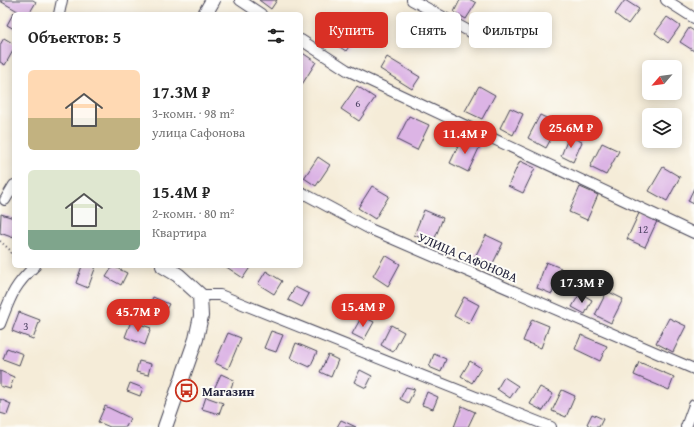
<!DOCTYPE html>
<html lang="ru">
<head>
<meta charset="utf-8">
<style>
  body { margin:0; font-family:"Gentium Book Plus",serif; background:#f2f2f2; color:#222; height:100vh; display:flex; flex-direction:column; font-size:15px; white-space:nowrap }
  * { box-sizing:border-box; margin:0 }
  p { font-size:13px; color:#767676 }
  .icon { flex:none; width:22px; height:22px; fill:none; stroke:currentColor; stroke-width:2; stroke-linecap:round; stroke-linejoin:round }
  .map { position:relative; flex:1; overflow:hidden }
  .side { position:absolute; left:12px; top:12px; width:291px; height:256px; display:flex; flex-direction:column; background:#fff; border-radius:6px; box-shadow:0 2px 10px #0003 }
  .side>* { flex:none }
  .guide { position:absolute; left:315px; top:12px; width:319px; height:36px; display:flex; gap:8px }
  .needle { width:26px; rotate:242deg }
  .fabs { position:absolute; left:642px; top:60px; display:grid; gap:8px }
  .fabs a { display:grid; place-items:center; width:40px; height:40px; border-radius:6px; background:#fff; box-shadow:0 2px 10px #0003; font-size:20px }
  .price { position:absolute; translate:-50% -34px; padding:0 9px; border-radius:14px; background:#d93025; color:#fff; font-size:13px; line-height:26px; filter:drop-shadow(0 1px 2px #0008) }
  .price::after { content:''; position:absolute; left:50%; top:24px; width:12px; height:9px; margin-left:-6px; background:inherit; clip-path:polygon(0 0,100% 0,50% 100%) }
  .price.active { background:#222; color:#fff }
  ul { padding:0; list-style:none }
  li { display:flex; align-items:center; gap:12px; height:100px; padding:0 16px }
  li span { display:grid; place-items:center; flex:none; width:112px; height:80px; border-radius:6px; color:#555 }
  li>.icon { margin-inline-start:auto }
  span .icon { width:48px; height:48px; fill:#fffc; stroke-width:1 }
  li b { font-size:17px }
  h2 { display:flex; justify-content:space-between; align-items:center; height:48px; padding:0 16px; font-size:17px }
  .chip { padding:0 14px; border-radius:6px; background:#fff; box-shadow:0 2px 10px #0003; font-size:14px; line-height:36px }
  .chip.active { background:#d93025; color:#fff }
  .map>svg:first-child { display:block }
</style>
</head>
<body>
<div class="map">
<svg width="694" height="427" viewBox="0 0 694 427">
  <rect width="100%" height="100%" fill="#fdfcf7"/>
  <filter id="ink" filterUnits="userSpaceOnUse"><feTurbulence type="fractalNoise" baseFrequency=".025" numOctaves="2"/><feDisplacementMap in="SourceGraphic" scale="8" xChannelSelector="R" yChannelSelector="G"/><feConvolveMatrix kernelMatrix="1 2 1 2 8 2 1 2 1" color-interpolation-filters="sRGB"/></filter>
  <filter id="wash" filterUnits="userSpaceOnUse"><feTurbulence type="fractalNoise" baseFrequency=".012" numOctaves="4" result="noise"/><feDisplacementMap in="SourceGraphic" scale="16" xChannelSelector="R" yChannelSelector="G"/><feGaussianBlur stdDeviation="0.9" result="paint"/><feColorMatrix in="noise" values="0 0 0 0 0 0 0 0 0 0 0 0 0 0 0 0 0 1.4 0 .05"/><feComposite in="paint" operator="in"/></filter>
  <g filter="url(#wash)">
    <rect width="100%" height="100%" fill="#f5ecd8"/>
    <g id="blocks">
      <path fill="#dcb4e5" d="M1 0H33L36 2 29 14H23L0 1Z
        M259 0H277L271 9Z
        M460 0H471L476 3 466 19 454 12Z
        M625 0 639 9 628 24 615 14Z
        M14 12V29L7 25Z
        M667 17 680 26 668 43 655 33Z
        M507 19 518 28 509 40 497 30Z
        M323 20 354 39 346 51 316 32Z
        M689 28 694 31V51L680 42Z
        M4 38 14 44V49L5 65 0 62V45Z
        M301 52 316 62 301 86Z
        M387 57 420 77 412 89 380 69Z
        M357 86 375 98 359 121 341 109Z
        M479 86 495 95 482 119 465 111Z
        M510 108 523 114 513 135 500 128Z
        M540 115 559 124 546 148 528 138Z
        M409 116 429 125 417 150 397 140Z
        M569 136 582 142 573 162 561 156Z
        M462 138 480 146 468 172 450 163Z
        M602 143 619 151 606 175 590 167Z
        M318 157 330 165 316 186 304 178Z
        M520 161 535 168 523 193 508 186Z
        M663 167 680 177 667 201 649 191Z
        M372 186 389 196 375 219 358 208Z
        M580 187 598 195 587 220 569 212Z
        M694 188V204L688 201Z
        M424 210 443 218 433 243 414 235Z
        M640 211 658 219 645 247 627 239Z
        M1 214 14 218V238L0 233Z
        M486 235 503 243 491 267 474 259Z
        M385 255 400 264 388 286 373 276Z
        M546 262 561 268 552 294 537 288Z
        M82 266H96L88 288 76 283Z
        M113 266 127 273 121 285 106 277Z
        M225 266H251L243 278Z
        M266 271 282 281 274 294 258 284Z
        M295 287 309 294 302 307 288 300Z
        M607 291 623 299 611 323 595 315Z
        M580 293 592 300 585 314 572 307Z
        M153 297 169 304 161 319 146 312Z
        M464 297 479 305 469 324 454 316Z
        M19 312 40 320 33 339 12 331Z
        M362 316 374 322 364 340 352 334Z
        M669 318 686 326 673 352 656 343Z
        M532 319 549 326 541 348 523 341Z
        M131 321 151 328 145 345 125 337Z
        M391 325 404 332 393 352 381 345Z
        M271 331 283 335 276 352 264 348Z
        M228 333 241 338 228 369 215 363Z
        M581 335 607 346 600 361 575 349Z
        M296 343 317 352 310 367 290 358Z
        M7 348 23 354 19 365 3 359Z
        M434 354 446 359 441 372 429 367Z
        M328 355 338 360 331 377 320 372Z
        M139 361 151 364 148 375 136 372Z
        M470 361 481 368 472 383 461 376Z
        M639 362 674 377 669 390 634 375Z
        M360 370 372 376 366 388 354 382Z
        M0 371 14 377 10 389 0 386Z
        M221 374 234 380 228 395 214 389Z
        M504 377 518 386 510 398 497 389Z
        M130 383 143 388 140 396 127 391Z
        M406 387 415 389 408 403 400 399Z
        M540 387 553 394 543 411 530 404Z
        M562 390 575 396 566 417 552 411Z
        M427 392 438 397 433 409 422 405Z
        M206 397 223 403 219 414 202 409Z
        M0 399 11 404 7 415 0 413Z
        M105 406 130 418 126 427H110L98 422Z
        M462 406 475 412 468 427H454Z
        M592 414 603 419 599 427H592L587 424Z
        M341 420 356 427H337Z"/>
    </g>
  </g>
  <g filter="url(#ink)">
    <use href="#blocks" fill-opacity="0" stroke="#424053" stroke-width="1"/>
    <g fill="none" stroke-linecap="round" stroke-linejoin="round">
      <defs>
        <path id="street" d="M240 0 261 14
          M412 0 487 41
          M666 0 694 18
          M59 14 62 0
          M301 40 347 70 694 233
          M301 192 370 229 694 369
          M5 200 14 185
          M200 295H220L551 427
          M0 324C11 296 13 287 35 266
          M686 427 694 405"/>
        <path id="secondary" d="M205 14 213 0
          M163 266 178 275 200 295 201 316 196 339 165 427"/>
      </defs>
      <use href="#street" stroke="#424053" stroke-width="12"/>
      <use href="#secondary" stroke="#424053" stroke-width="16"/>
      <path stroke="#424053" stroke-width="2" stroke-dasharray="1 3" stroke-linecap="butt" d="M0 241 10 250 14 260"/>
      <use href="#street" stroke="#fff" stroke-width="10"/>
      <use href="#secondary" stroke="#fff" stroke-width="14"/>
    </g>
  </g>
  <defs>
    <symbol id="bus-ring" viewBox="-11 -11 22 22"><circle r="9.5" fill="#fdfcf7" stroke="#c8321e" stroke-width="1.5"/><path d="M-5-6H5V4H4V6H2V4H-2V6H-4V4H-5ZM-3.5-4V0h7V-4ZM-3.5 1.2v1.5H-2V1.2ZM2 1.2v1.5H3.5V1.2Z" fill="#c8321e"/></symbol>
  </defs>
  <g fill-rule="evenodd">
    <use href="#bus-ring" x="174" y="378" width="25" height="25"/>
  </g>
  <g text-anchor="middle" stroke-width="4" stroke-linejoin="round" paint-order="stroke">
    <g font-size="11" fill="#504666">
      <text x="358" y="107">6</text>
      <text x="643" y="233">12</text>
      <text x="26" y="330">3</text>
    </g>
    <g font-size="13" fill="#22223b" stroke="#fdfcf7">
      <text transform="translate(468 257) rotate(23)" y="5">УЛИЦА САФОНОВА</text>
    </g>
    <g font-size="13" font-weight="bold" fill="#22223b" stroke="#fdfcf7" text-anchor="start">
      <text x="202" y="396">Магазин</text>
    </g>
  </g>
</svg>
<div class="fabs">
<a><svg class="needle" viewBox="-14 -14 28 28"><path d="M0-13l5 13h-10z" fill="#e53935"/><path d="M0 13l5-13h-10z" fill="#767676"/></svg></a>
<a><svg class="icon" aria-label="layers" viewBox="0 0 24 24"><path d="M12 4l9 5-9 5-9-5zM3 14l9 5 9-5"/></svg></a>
</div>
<b class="price" style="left:571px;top:149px">25.6M ₽</b>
<b class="price" style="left:465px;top:155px">11.4M ₽</b>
<b class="price active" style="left:582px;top:304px">17.3M ₽</b>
<b class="price" style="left:363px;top:328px">15.4M ₽</b>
<b class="price" style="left:138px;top:333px">45.7M ₽</b>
<div class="guide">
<a class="chip active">Купить</a>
<a class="chip">Снять</a>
<a class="chip">Фильтры</a>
</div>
<section class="side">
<h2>Объектов: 5<svg class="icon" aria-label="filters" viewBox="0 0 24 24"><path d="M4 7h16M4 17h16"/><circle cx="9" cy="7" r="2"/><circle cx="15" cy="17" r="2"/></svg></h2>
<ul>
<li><span style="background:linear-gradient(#ffd9b3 60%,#c2b280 0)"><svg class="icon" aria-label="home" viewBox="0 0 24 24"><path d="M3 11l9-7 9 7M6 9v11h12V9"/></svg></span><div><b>17.3M ₽</b><p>3-комн. · 98 m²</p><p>улица Сафонова</p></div></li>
<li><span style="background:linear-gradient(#dfe7d0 75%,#7fa58c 0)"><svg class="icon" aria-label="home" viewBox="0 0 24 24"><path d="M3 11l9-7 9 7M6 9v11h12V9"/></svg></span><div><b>15.4M ₽</b><p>2-комн. · 80 m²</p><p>Квартира</p></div></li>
</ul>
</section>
</div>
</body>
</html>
